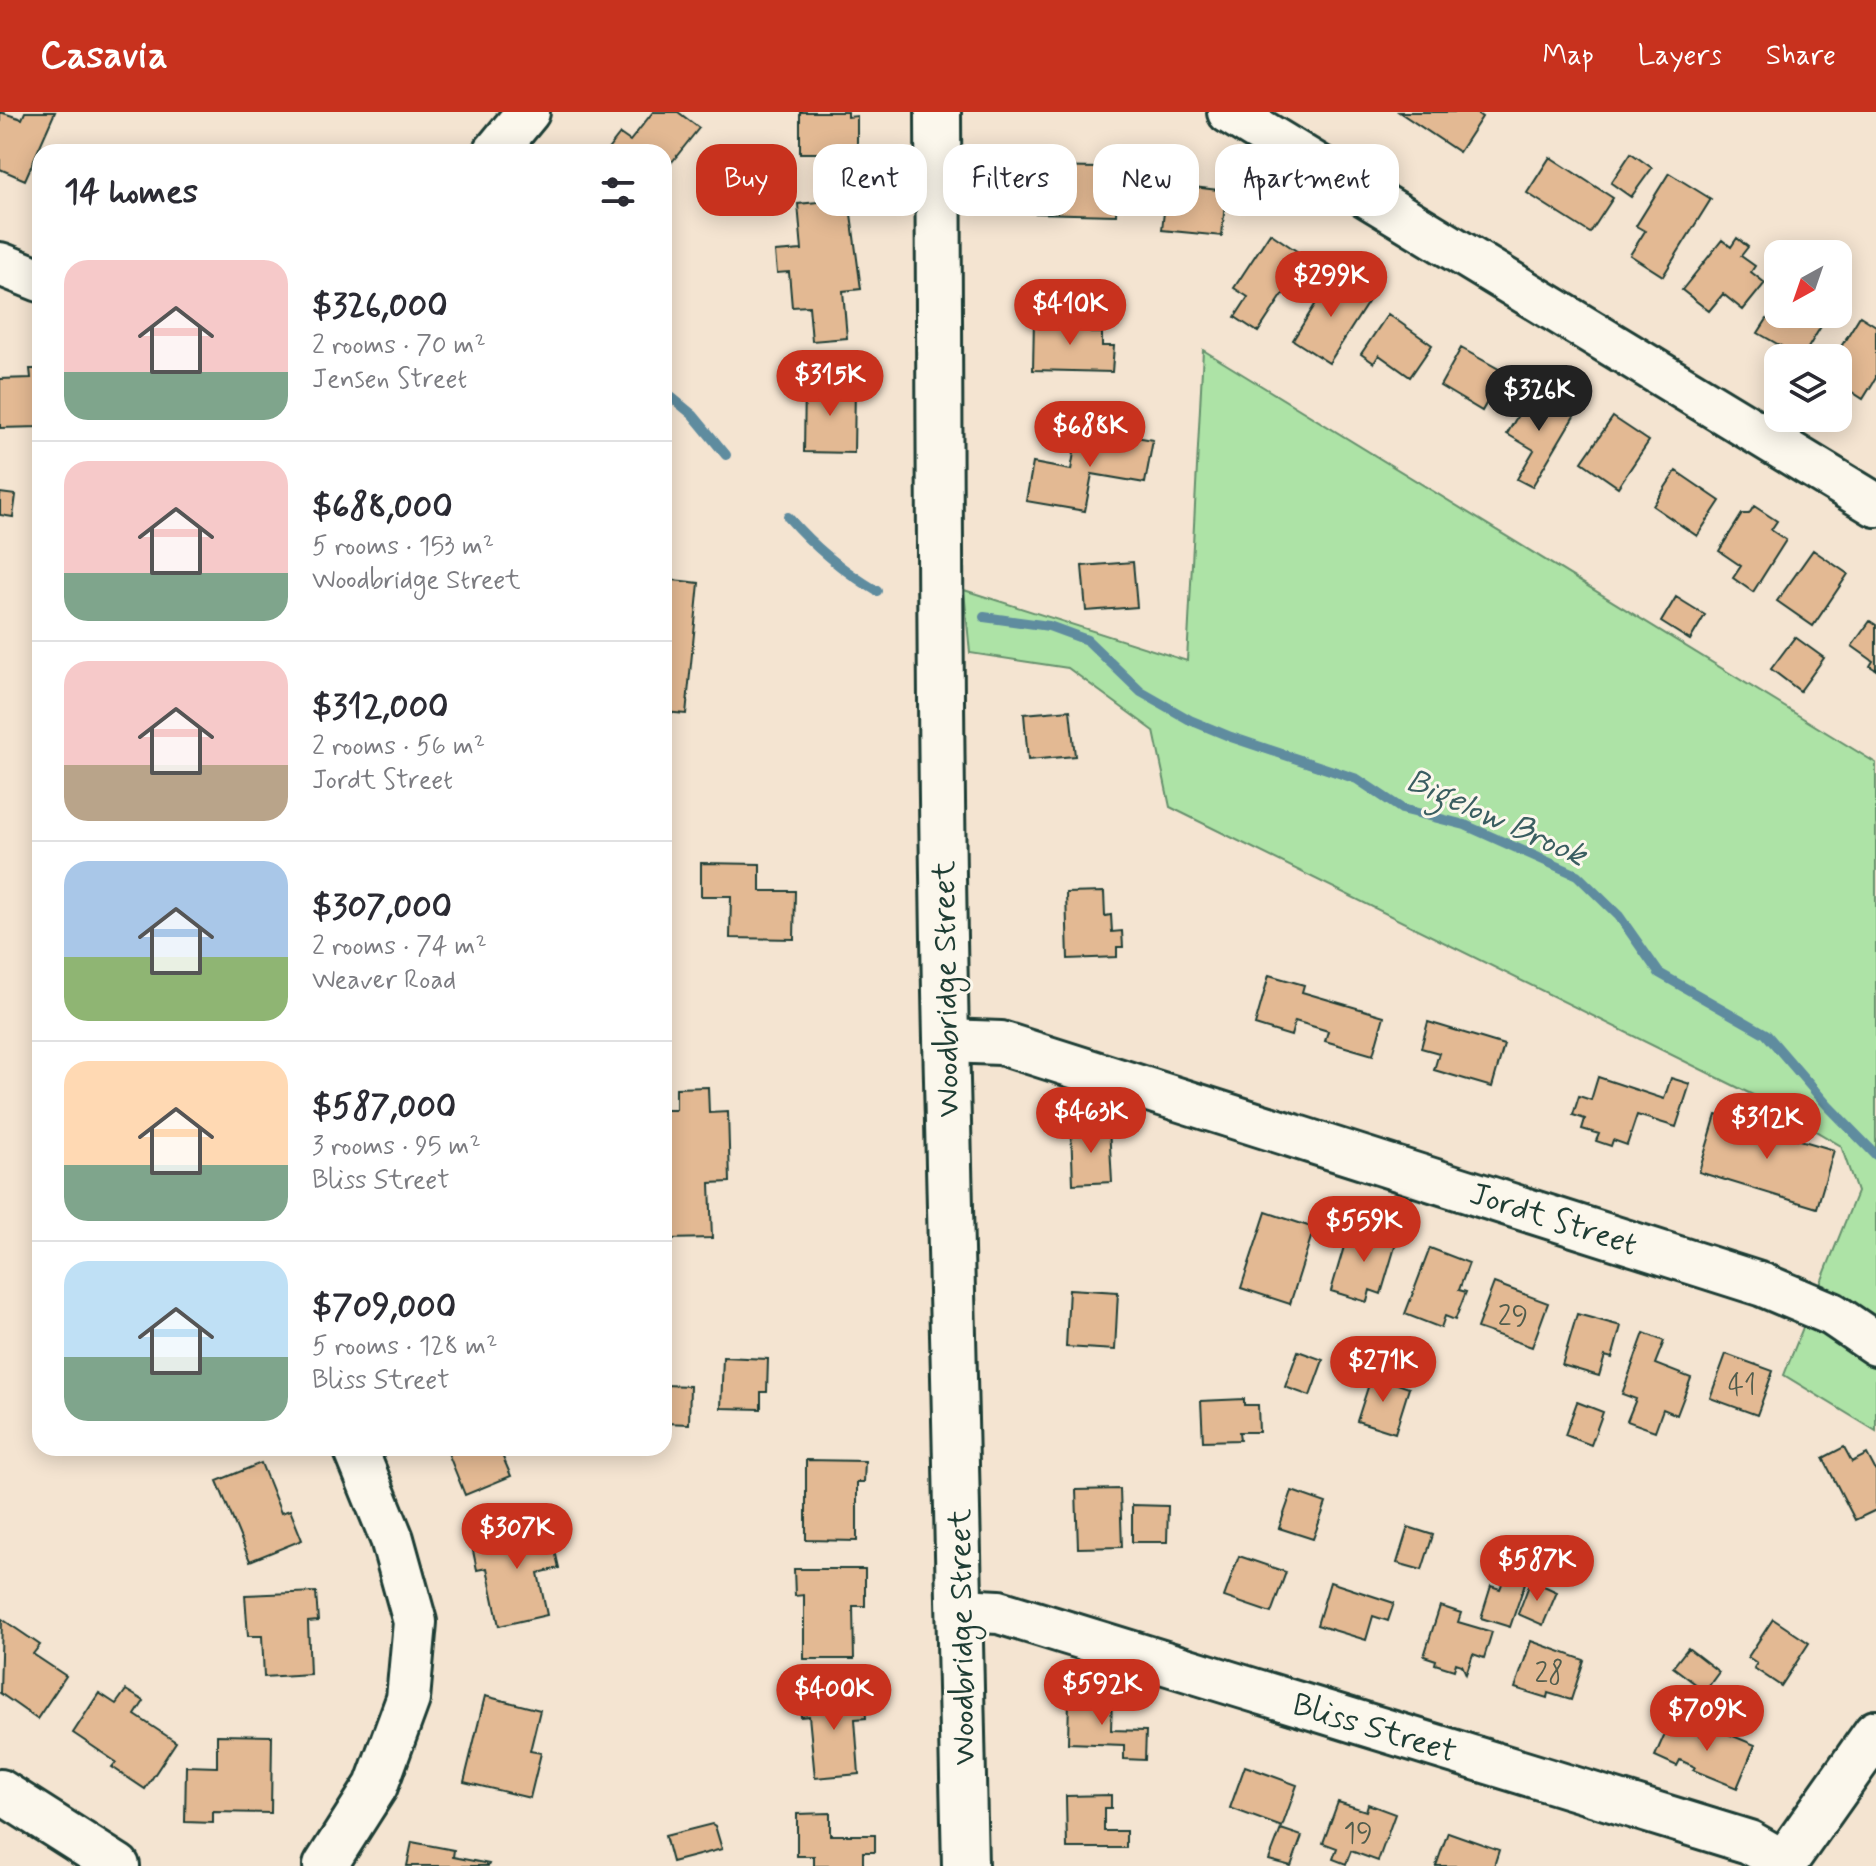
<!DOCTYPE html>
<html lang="en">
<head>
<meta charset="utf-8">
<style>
  body { margin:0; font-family:Mynerve,sans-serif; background:#f2f2f3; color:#2b2b33; height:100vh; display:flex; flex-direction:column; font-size:30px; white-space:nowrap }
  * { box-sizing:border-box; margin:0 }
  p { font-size:26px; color:#7c7c81 }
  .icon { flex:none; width:44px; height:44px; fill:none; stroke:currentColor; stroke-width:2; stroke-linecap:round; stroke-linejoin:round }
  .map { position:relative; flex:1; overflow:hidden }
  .panel { position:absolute; left:32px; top:32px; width:640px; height:1312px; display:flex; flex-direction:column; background:#fff; border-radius:24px; box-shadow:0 4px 20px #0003 }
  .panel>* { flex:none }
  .hud { position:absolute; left:696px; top:32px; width:760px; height:72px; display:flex; gap:16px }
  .needle { width:52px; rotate:220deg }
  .tools { position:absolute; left:1764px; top:128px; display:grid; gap:16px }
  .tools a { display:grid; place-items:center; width:88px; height:88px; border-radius:16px; background:#fff; box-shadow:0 4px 20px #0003; font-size:40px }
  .price { position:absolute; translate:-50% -68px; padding:0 18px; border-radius:28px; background:#c8321e; color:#fff; font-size:26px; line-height:52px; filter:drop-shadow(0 2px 4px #0008) }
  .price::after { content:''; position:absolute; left:50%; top:48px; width:24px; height:18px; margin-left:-12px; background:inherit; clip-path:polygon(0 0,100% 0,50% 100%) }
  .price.active { background:#222; color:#fff }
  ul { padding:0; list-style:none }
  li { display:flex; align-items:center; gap:24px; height:200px; padding:0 32px }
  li+li { border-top:2px solid #e1e1e2 }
  li span { display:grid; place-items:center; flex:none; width:224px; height:160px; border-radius:24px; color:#555 }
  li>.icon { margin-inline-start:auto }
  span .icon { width:96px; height:96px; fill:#fffc; stroke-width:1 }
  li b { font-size:34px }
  h2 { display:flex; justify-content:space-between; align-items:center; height:96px; padding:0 32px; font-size:34px }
  .chip { padding:0 28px; border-radius:24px; background:#fff; box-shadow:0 4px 20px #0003; font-size:28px; line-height:72px }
  .chip.active { background:#c8321e; color:#fff }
  header { display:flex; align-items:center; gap:48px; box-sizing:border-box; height:112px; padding:0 40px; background:#c8321e; color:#fff }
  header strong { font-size:38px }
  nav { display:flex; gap:44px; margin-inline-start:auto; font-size:28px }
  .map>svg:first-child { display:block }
</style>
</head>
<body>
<header>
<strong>Casavia</strong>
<nav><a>Map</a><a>Layers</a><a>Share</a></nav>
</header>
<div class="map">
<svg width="1876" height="1754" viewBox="0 0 1876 1754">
  <rect width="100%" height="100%" fill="#f4e4d1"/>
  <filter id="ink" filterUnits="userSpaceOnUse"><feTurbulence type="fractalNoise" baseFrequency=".0125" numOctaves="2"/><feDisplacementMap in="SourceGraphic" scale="16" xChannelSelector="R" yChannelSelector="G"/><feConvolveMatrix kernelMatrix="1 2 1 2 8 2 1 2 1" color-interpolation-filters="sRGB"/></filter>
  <g filter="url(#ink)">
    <path fill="#ade3a6" stroke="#66906d" stroke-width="2" d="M1203 238 1876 651V1319L1784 1263 1857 1080 1841 1034 1761 987 1170 695 1154 619 1068 556 970 541 964 478 1187 549Z"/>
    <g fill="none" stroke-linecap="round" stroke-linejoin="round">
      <path stroke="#5f8c9f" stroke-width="10" d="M664 279 693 303 726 343
        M788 405C814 435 843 459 877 479
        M984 505 1049 514 1087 528 1141 580 1190 608 1231 625 1357 667 1402 697 1465 713 1577 763 1619 804 1659 861 1766 922 1828 994 1876 1043"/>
    </g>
    <path fill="#e3b993" stroke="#1f3d34" stroke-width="2" d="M0 0 22 7 25 0H55L25 68 0 57Z
      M653 0H678L699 16 664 60V40H606L620 22 630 29Z
      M800 0H848V5L857 4V41H800Z
      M1399 0H1475L1482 5 1459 40Z
      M1631 41 1652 56 1631 85 1611 71Z
      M1550 45 1613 86 1590 121 1527 81Z
      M1032 55 1101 56 1100 76 1117 77 1116 103 1031 101Z
      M1669 61 1711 87 1663 164 1630 143 1645 119 1636 114Z
      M1185 74 1226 79 1222 124 1162 118 1165 91 1183 93Z
      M849 87 861 177 843 179 847 226 812 229 809 194 792 195 789 160 777 161 775 140 802 138 798 92Z
      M1270 121 1307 146 1258 220 1235 205 1248 185 1234 176Z
      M1737 126 1748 135 1741 144 1755 154 1751 160 1765 171 1743 198 1723 182 1709 199 1682 178 1722 128 1731 135Z
      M1333 164 1370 187 1329 251 1293 228Z
      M1778 190V202H1808L1823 211 1802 246 1758 221Z
      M1388 202 1432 233 1410 265 1379 243 1374 251 1361 242Z
      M1860 204 1876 214V266L1863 287 1838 271V246H1834Z
      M1034 206 1092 208 1091 221H1102V234H1114L1112 260 1033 258Z
      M1461 236 1504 260 1482 299 1440 274Z
      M30 257H40V315L0 316V267L31 266Z
      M805 272 855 273 854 341 804 340Z
      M1532 279 1574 304 1532 375 1517 367 1534 338 1507 322Z
      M1613 305 1649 329 1618 375 1582 350Z
      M1086 316 1153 328 1145 371 1092 362 1085 399 1026 389 1033 351 1071 358 1076 329 1084 330Z
      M1676 359 1720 389 1697 424 1653 394Z
      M0 381 16 383 13 405 0 403Z
      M1754 394 1777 409 1771 418 1786 428 1753 480 1733 466 1741 454 1719 439 1742 402H1749Z
      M1813 438 1848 462 1813 514 1777 489Z
      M1133 450 1137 495 1086 499 1082 454Z
      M664 467 699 471 686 602 664 600Z
      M1676 485 1705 503 1690 528 1661 510Z
      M1870 509 1876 513V558L1870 554 1873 549 1852 534Z
      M1795 525 1824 546 1800 579 1771 557Z
      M1070 598 1075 644 1028 648 1024 602Z
      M701 751 760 752V779H795L794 827 730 826 731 784H701Z
      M1104 780 1105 804 1111 803 1112 820 1122 819 1123 835H1117V845L1068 847 1066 781Z
      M1269 863 1304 873 1302 880 1384 904 1373 943 1325 929 1328 919 1295 909 1291 924 1255 913Z
      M1428 910 1504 933 1492 975 1434 958 1439 941 1421 936Z
      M1598 965 1664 987 1671 966 1690 972 1676 1015 1637 1003 1627 1033 1613 1028 1611 1034 1596 1029 1599 1022 1582 1017 1585 1007 1573 1003 1579 984 1591 988Z
      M708 975 709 1001 728 1000 730 1070 710 1071 712 1126 668 1127 667 1094H664V1084H670L669 1071H664V998H676V976Z
      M1716 1003 1834 1038 1817 1096 1699 1060Z
      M1109 1015 1112 1070 1073 1072 1071 1016Z
      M1266 1100 1314 1116 1290 1192 1241 1176Z
      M1350 1114 1397 1128 1381 1182 1370 1178 1367 1190 1331 1179Z
      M1430 1136 1469 1151 1459 1178 1466 1180 1455 1208 1445 1204 1441 1216 1405 1202Z
      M1494 1171 1548 1191 1532 1235 1477 1216Z
      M1069 1177 1118 1180 1115 1238 1066 1235Z
      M1577 1202 1621 1214 1612 1246 1605 1244 1599 1264 1562 1253Z
      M1644 1221 1664 1229 1655 1252 1691 1266 1677 1303 1663 1297 1655 1319 1627 1309 1636 1287 1622 1282Z
      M1298 1239 1323 1248 1310 1284 1285 1275Z
      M1726 1242 1773 1259 1757 1303 1710 1286Z
      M723 1245 768 1247 767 1280H761V1297L721 1296Z
      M1372 1263 1409 1276 1395 1321 1357 1309Z
      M664 1273 690 1274 689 1312 664 1311Z
      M1244 1287V1293H1258L1259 1320H1239L1240 1328 1203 1329 1201 1289Z
      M1577 1290 1603 1300 1591 1333 1565 1323Z
      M1844 1335 1852 1350 1867 1342 1876 1359V1398L1855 1408 1823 1346Z
      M446 1336H499L511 1364 465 1383Z
      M806 1348 865 1349 864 1370H857V1429L806 1428Z
      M261 1351 281 1401 290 1398 302 1428 250 1449 217 1369Z
      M1120 1377 1122 1435 1078 1436 1076 1378Z
      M1292 1379 1326 1391 1313 1427 1279 1416Z
      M1132 1393 1168 1394 1167 1430H1132Z
      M549 1412 559 1456 538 1461 547 1503 499 1514 487 1456 477 1458 471 1429Z
      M1408 1415 1433 1423 1422 1458 1397 1451Z
      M1239 1444 1286 1460 1271 1501 1224 1485Z
      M794 1457H865V1494H853L854 1547H804V1483L795 1484Z
      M1505 1464 1525 1471 1510 1515 1481 1506 1491 1474 1500 1477Z
      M1531 1468 1557 1480 1543 1513 1518 1502Z
      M1330 1470 1394 1491 1388 1509 1373 1504 1366 1528 1317 1513Z
      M316 1480 318 1509 308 1510 310 1562 264 1565 262 1524H248L245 1483Z
      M1440 1494 1461 1501 1458 1510 1492 1520 1484 1546 1473 1542 1466 1562 1462 1553 1456 1551 1454 1558 1435 1552 1436 1548 1424 1544Z
      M2 1507 40 1533 33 1542 66 1564 37 1607 0 1581Z
      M1773 1507 1809 1531 1781 1574 1754 1556 1757 1551 1748 1545Z
      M1531 1529 1584 1548 1571 1588 1548 1581 1547 1586 1515 1576Z
      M1688 1536 1719 1560 1705 1579 1673 1555Z
      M126 1578 144 1589 135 1603 176 1630 145 1677 112 1655 116 1650 73 1621 99 1581 116 1592Z
      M864 1580 866 1606 855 1607 859 1662 815 1666 809 1604 801 1605 799 1586Z
      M485 1584 540 1598 530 1639 541 1641 530 1686 464 1670Z
      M1069 1585 1112 1586 1111 1618 1146 1619 1145 1648 1124 1647V1633L1068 1631Z
      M1670 1610 1704 1625 1709 1614 1755 1633 1737 1676 1693 1658 1695 1655 1680 1648 1677 1654 1655 1644Z
      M217 1623 272 1624 271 1701 213 1700V1711L185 1710 186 1654 217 1655Z
      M1245 1654 1297 1673 1282 1715 1230 1696Z
      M1111 1683V1696H1104V1719H1126V1736H1067L1066 1684Z
      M1338 1690 1366 1699 1368 1692 1395 1702 1378 1749 1351 1739 1346 1752 1333 1747 1337 1736 1323 1731Z
      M830 1701V1723H875V1740H863V1754H814V1744H797V1702Z
      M712 1712 715 1714 722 1737 672 1750 665 1724Z
      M1281 1717 1302 1724 1291 1754 1269 1748Z
      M1448 1720 1499 1738 1494 1754H1436Z
      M412 1730 454 1738 453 1745 489 1752 488 1754H407Z"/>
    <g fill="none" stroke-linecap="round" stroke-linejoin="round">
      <defs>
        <path id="minor" d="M1229 0 1876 393
          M495 40 528 0
          M0 152 40 168
          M946 929 1001 931 1763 1173 1832 1202 1876 1232
          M961 1498 999 1500 1749 1730 1784 1750
          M0 1679 118 1754
          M325 1754 376 1674 408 1587 415 1510 392 1427 355 1336"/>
        <path id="tertiary" d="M1782 1754 1876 1621"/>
        <path id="secondary" d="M938 0C940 309 939 617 946 926 951 1202 961 1478 965 1754"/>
      </defs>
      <use href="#minor" stroke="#1f3d34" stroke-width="48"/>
      <use href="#tertiary" stroke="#1f3d34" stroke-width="50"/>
      <use href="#secondary" stroke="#1f3d34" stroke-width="50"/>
      <use href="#minor" stroke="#fbf7ec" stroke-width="42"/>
      <use href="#tertiary" stroke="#fbf7ec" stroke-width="44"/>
      <use href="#secondary" stroke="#fbf7ec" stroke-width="44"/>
    </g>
  </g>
  <g text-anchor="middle" stroke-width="6" stroke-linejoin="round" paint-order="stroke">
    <g font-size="28" fill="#505c4c">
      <text x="1513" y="1213">29</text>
      <text x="1742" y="1282">41</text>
      <text x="1549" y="1570">28</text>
      <text x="1358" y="1730">19</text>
    </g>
    <g font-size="32" fill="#1f3d34" stroke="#fbf7ec">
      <text transform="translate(945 877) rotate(-91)" y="11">Woodbridge Street</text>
      <text transform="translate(1554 1106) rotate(18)" y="11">Jordt Street</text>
      <text transform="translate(961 1525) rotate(-91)" y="11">Woodbridge Street</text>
      <text transform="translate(1375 1615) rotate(17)" y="11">Bliss Street</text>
    </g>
    <g font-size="34" font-style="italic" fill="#3a5e61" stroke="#fbf7ec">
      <text transform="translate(1497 704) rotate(24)" y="12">Bigelow Brook</text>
    </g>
  </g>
</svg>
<div class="tools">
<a><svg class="needle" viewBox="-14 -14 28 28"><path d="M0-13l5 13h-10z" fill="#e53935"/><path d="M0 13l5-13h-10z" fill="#7c7c81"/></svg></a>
<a><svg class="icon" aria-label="layers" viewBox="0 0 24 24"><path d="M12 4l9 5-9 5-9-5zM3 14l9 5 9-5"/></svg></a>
</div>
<b class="price" style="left:1331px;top:207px">$299K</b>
<b class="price" style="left:1070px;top:235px">$410K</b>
<b class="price" style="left:830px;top:306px">$315K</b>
<b class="price active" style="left:1539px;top:321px">$326K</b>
<b class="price" style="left:1090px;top:357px">$688K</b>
<b class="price" style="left:1091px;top:1043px">$463K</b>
<b class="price" style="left:1767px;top:1049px">$312K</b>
<b class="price" style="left:1364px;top:1152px">$559K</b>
<b class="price" style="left:1383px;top:1292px">$271K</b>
<b class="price" style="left:517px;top:1459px">$307K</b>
<b class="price" style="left:1537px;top:1491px">$587K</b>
<b class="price" style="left:1102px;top:1615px">$592K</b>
<b class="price" style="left:834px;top:1620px">$400K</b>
<b class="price" style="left:1707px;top:1641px">$709K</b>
<div class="hud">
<a class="chip active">Buy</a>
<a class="chip">Rent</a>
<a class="chip">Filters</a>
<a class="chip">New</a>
<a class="chip">Apartment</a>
</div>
<section class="panel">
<h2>14 homes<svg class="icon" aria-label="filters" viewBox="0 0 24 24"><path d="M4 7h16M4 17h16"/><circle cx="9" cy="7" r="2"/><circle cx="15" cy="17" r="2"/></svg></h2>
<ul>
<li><span style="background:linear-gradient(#f6c9c9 70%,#7fa58c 0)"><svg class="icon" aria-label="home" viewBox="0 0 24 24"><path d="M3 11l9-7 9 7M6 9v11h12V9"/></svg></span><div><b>$326,000</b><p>2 rooms · 70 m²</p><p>Jensen Street</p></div></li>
<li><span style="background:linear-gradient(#f6c9c9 70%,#7fa58c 0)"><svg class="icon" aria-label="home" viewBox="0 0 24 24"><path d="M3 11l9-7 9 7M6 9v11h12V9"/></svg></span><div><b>$688,000</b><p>5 rooms · 153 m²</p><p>Woodbridge Street</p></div></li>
<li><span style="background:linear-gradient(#f6c9c9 65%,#b9a48a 0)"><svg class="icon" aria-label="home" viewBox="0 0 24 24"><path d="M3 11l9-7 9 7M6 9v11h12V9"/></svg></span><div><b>$312,000</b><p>2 rooms · 56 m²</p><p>Jordt Street</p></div></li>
<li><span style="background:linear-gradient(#a9c7e8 60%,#8fb573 0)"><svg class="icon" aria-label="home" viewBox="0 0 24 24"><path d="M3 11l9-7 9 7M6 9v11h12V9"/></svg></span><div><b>$307,000</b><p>2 rooms · 74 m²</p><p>Weaver Road</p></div></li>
<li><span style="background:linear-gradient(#ffd9b3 65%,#7fa58c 0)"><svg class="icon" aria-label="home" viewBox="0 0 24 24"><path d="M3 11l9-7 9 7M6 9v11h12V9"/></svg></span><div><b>$587,000</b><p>3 rooms · 95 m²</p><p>Bliss Street</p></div></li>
<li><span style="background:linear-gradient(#bfe0f5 60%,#7fa58c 0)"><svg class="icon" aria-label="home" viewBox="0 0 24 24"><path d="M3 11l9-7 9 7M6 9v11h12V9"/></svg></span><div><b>$709,000</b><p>5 rooms · 128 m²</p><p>Bliss Street</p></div></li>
</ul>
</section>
</div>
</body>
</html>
